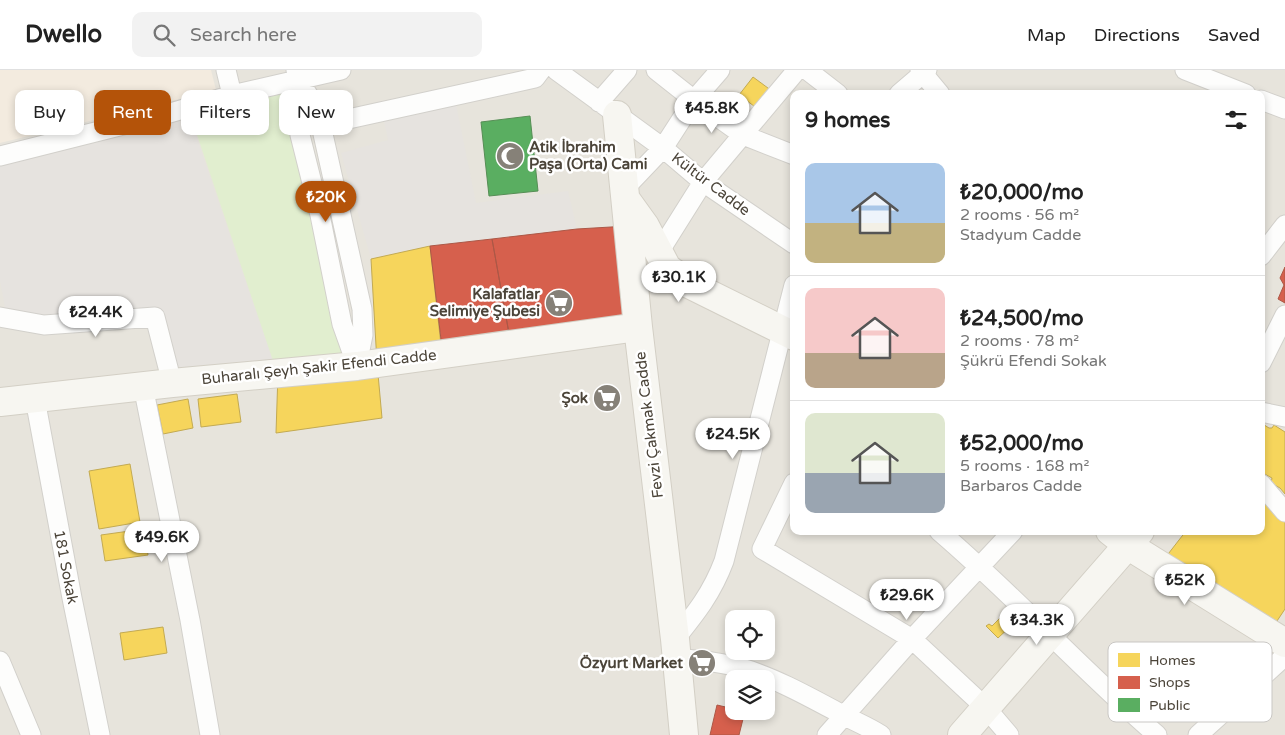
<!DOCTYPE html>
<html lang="en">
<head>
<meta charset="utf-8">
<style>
  body { margin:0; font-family:"Varela Round",sans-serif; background:#f2f2f2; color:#222; height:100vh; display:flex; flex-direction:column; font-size:19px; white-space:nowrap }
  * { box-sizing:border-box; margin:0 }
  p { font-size:16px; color:#767676 }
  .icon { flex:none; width:28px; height:28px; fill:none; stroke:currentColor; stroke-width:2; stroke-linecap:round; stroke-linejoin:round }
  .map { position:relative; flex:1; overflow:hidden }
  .drawer { position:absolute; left:790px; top:20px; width:475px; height:445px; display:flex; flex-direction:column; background:#fff; border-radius:10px; box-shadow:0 2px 8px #0003 }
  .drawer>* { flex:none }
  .banner { position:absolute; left:15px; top:20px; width:475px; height:45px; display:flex; gap:10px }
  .fabs { position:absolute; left:725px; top:540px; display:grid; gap:10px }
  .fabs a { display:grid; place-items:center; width:50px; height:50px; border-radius:10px; background:#fff; box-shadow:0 2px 8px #0003; font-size:25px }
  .price { position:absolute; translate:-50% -42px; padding:0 11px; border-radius:18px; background:#fff; color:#222; font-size:16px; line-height:32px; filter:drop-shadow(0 1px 2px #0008) }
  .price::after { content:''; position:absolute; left:50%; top:30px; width:15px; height:11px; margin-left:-8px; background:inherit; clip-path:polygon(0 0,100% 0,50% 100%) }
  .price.current { background:#b45309; color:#fff }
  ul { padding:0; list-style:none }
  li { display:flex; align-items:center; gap:15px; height:125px; padding:0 15px }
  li+li { border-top:1px solid #e0e0e0 }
  li span { display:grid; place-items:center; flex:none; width:140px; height:100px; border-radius:10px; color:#555 }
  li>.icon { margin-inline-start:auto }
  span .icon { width:60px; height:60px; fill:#fffc; stroke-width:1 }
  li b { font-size:21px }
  h2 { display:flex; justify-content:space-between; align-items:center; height:60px; padding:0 15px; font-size:21px }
  .pill { padding:0 18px; border-radius:10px; background:#fff; box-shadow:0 2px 8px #0003; font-size:18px; line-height:45px }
  .pill.current { background:#b45309; color:#fff }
  header { display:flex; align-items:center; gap:30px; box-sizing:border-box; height:70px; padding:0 25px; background:#fff; border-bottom:1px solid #e0e0e0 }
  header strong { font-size:24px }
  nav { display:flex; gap:28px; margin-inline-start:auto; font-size:18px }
  .search { width:350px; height:45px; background:#f2f2f2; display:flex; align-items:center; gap:12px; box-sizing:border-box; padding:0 18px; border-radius:10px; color:#767676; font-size:19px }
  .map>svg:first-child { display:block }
</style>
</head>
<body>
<header>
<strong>Dwello</strong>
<div class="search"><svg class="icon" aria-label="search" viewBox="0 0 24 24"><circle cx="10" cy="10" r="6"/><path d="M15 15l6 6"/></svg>Search here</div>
<nav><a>Map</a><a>Directions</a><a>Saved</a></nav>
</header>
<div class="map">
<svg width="1285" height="665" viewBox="0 0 1285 665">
  <rect width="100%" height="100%" fill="#f4f2ee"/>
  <path fill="#e7e4dc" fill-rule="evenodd" d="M0 0H1285V665H0ZM794 24H1261V461H794ZM734 549H766V581H734ZM734 609H766V641H734Z"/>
  <path fill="#f3ebdf" d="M0 0H211L216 20 0 73Z"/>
  <path fill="#e1eecf" d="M276 14 291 36 357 296 277 303 188 38Z"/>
  <path fill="#e6e3df" d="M456 34 476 133 568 121 577 159 430 176 371 189 341 83 388 70 384 51Z
    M188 42 277 303 172 313 155 247 7 248 0 211V90Z"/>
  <path fill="#f6d55c" stroke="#c3aa52" d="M753 7 772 21 758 39 739 25Z
    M430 176 442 284 377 293 371 189Z
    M377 293 382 348 276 363 278 303Z
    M237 324 241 352 201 357 198 329Z
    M188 329 193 358 163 364 157 335Z
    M1261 353 1269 358H1272L1274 355 1285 362V424L1280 418 1271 413 1272 408 1261 402Z
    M130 394 140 452 99 459 89 401Z
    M1261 414 1285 442V539L1275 554 1165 488 1186 461H1261Z
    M144 459 148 485 105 491 101 465Z
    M1002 546 1013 554 998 568 986 556 989 554 992 556Z
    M163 557 167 583 124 590 120 563Z"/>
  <path fill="#d6604d" stroke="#ac5847" d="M628 156 638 257 510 269 492 169 577 159Z
    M492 169 510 269 442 278 430 176Z
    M1285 197V233L1278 229 1284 215 1280 208Z
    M717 635 734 639V641H745L739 665H710Z"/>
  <path fill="#5aae61" stroke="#568e55" d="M530 46 538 121 489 126 481 52Z"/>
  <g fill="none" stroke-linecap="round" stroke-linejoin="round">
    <defs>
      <path id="street" d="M226 0 232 25
        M296 0 298 9 295 33 300 65 320 145 342 254 357 296
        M556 0 663 78 703 112 794 174
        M656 0 694 30 743 65 794 85
        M807 0 838 24
        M920 0 940 24
        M1185 0 1246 24
        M298 9 312 31 321 55 362 239 363 265 357 295
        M899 24 927 0
        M1261 30 1285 39
        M599 32 627 0
        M321 55 535 8 541 0
        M0 86 163 45 232 25 341 0
        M624 119 663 78 694 30 720 0
        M659 182 703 112 797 0
        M1261 186 1285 155
        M0 247 44 255 155 247 172 313
        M1261 293 1285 245
        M143 316 190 550 210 665
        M35 329 72 528 100 665
        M1261 342 1285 347
        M794 413 762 479 912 569 986 638 1009 665
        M1261 414 1285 442
        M939 461C1015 526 1082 600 1157 665
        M675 569C696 543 712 523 724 491L794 215
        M676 588C698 590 721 592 741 598 774 607 813 629 843 645 856 652 869 657 881 665
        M0 591 31 665
        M827 665 912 569 1013 461
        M1198 665 1285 586"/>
      <path id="secondary" d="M617 45 638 257 675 569 684 665
        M627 131 645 156 667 198 689 214 794 266
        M0 332 172 313 357 296 638 257
        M1110 461 1129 476 1285 573
        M962 665 1140 461"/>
    </defs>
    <use href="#street" stroke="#d2d0cb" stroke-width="21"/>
    <use href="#secondary" stroke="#d3cfc5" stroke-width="30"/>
    <use href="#street" stroke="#fdfdfc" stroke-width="19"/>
    <use href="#secondary" stroke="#f7f6f1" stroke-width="28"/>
  </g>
  <defs>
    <symbol id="mosque-disc" viewBox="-11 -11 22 22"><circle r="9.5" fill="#868178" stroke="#fff"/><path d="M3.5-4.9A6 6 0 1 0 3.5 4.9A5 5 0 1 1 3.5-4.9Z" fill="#fff"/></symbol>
    <symbol id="supermarket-disc" viewBox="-11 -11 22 22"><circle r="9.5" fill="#868178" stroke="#fff"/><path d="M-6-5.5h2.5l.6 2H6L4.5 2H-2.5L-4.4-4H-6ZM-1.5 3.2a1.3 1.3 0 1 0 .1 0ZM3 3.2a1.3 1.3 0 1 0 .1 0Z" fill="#fff"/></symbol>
  </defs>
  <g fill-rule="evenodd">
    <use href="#mosque-disc" x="494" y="70" width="32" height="32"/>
    <use href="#supermarket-disc" x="543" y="217" width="32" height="32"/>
    <use href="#supermarket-disc" x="591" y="312" width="32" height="32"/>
    <use href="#supermarket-disc" x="686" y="577" width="32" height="32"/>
  </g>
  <g text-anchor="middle" stroke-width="5" stroke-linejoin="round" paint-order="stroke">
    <g font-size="15" font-weight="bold" fill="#4b4439" stroke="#fff" text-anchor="end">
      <text x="529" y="82" text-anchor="start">Atik İbrahim<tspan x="529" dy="17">Paşa (Orta) Cami</tspan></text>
      <text x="540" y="229">Kalafatlar<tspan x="540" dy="17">Selimiye Şubesi</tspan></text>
      <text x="588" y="333">Şok</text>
      <text x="683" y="598">Özyurt Market</text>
    </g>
    <g font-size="15" fill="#4b4439" stroke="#fff">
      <text transform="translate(711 114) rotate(37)" y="5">Kültür Cadde</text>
      <text transform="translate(319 297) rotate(-6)" y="5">Buharalı Şeyh Şakir Efendi Cadde</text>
      <text transform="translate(649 355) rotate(-97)" y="5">Fevzi Çakmak Cadde</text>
      <text transform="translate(66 497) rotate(79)" y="5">181 Sokak</text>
    </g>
  </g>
  <rect x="1108" y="572" width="164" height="80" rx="8" fill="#fff" stroke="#c9c7c4" stroke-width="1"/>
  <rect x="1118" y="583" width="22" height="14" fill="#f6d55c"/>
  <rect x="1118" y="606" width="22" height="13" fill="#d6604d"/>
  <rect x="1118" y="628" width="22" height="14" fill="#5aae61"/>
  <g font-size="14" fill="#4b4439">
    <text x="1149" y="595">Homes</text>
    <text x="1149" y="617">Shops</text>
    <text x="1149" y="640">Public</text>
  </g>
</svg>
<div class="fabs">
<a><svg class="icon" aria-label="locate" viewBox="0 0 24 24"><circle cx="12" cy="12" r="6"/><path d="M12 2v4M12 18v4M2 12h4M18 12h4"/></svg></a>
<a><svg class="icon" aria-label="layers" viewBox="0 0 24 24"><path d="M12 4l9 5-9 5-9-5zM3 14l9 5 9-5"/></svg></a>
</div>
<b class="price" style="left:712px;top:64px">₺45.8K</b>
<b class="price current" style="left:326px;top:153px">₺20K</b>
<b class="price" style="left:679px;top:233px">₺30.1K</b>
<b class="price" style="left:96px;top:268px">₺24.4K</b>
<b class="price" style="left:733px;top:390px">₺24.5K</b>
<b class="price" style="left:162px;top:493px">₺49.6K</b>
<b class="price" style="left:1185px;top:536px">₺52K</b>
<b class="price" style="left:907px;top:551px">₺29.6K</b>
<b class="price" style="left:1037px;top:576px">₺34.3K</b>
<div class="banner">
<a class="pill">Buy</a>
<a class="pill current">Rent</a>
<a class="pill">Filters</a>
<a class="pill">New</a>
</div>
<section class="drawer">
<h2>9 homes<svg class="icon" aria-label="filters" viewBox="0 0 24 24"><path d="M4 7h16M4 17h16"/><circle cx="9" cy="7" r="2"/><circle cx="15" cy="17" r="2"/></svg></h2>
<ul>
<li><span style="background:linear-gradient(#a9c7e8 60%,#c2b280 0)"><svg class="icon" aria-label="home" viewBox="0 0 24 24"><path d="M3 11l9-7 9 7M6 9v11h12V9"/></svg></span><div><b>₺20,000/mo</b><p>2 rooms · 56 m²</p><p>Stadyum Cadde</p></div></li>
<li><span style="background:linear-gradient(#f6c9c9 65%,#b9a48a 0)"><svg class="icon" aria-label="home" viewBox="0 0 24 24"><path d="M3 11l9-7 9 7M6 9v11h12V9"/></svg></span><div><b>₺24,500/mo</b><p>2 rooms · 78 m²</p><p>Şükrü Efendi Sokak</p></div></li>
<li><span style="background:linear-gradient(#dfe7d0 60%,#9aa5b1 0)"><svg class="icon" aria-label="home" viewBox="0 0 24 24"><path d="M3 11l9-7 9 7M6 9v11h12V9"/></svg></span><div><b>₺52,000/mo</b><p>5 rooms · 168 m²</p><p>Barbaros Cadde</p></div></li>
</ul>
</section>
</div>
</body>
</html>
